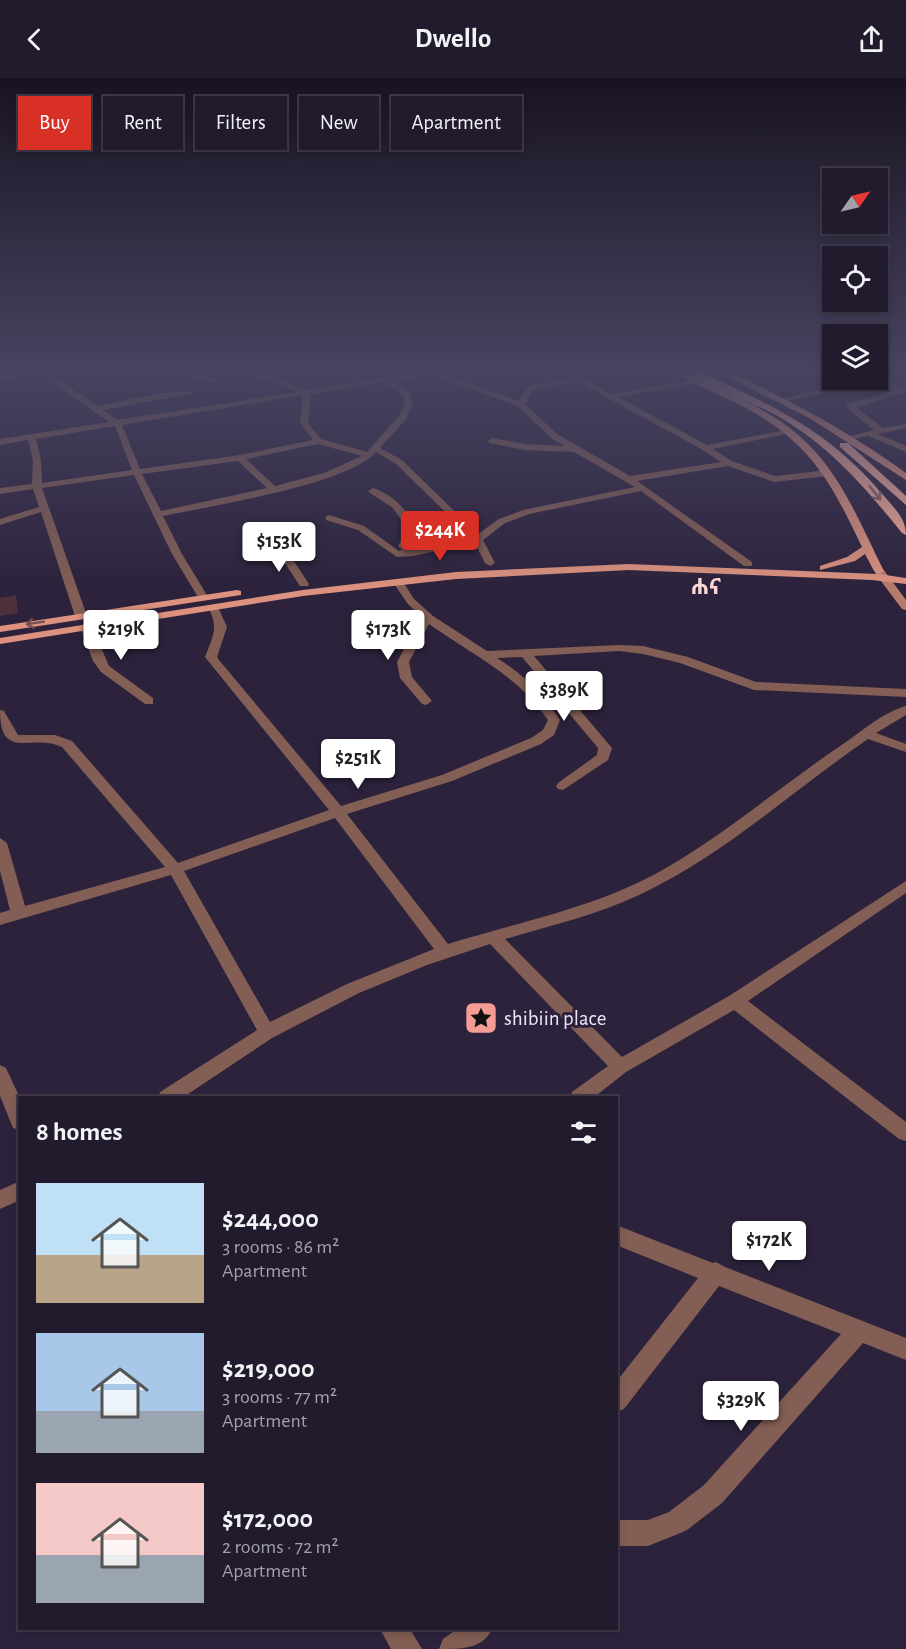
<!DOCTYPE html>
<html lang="en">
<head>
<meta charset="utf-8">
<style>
  body { margin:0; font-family:"Alegreya Sans","Noto Sans Ethiopic",sans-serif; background:#2a2335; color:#f1f3f6; height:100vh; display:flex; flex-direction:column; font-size:22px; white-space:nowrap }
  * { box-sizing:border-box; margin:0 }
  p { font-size:20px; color:#a2a1aa }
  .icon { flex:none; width:33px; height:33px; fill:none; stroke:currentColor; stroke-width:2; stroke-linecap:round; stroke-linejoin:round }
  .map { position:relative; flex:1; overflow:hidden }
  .drawer { position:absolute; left:18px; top:1018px; width:600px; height:534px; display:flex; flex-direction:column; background:#221a2d; border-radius:0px; box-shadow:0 3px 9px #0003,0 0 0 2px #3f3849 }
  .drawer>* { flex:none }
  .top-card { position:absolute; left:18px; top:18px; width:600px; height:54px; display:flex; gap:12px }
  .needle { width:39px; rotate:56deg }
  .fabs { position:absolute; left:822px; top:90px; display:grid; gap:12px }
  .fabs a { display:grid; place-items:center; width:66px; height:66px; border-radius:0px; background:#221a2d; box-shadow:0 3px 9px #0003,0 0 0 2px #3f3849; font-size:30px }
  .price { position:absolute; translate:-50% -51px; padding:0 14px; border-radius:6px; background:#fff; color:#222; font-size:20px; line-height:39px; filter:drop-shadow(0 2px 3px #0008) }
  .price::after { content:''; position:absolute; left:50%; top:36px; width:18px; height:14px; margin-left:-9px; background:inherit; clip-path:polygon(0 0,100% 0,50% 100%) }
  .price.current { background:#d93025; color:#fff }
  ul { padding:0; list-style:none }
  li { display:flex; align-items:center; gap:18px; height:150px; padding:0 18px }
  li span { display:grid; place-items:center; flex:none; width:168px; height:120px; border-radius:0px; color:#555 }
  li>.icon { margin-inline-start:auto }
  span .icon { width:72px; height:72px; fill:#fffc; stroke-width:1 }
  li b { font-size:26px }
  h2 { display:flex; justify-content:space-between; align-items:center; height:72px; padding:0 18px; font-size:26px }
  .tag { padding:0 21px; border-radius:0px; background:#221a2d; box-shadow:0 3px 9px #0003,0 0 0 2px #3f3849; font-size:21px; line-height:54px }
  .tag.current { background:#d93025; color:#fff }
  header { display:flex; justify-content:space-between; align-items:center; height:78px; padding:0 18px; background:#221a2d; font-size:27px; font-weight:700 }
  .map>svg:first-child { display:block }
</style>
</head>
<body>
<header><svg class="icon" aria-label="back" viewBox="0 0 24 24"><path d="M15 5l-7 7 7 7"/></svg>Dwello<svg class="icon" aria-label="share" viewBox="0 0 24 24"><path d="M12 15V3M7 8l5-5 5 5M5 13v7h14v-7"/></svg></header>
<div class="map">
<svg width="906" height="1571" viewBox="0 0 906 1571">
  <rect width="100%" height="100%" fill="#2d223c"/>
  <path fill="#4e2f3c" d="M16 517 18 535 0 538V520Z"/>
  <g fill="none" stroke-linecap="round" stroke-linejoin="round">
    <path fill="#825e54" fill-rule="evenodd" d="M35 291H51L48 294 97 328 162 315 191 313 195 315 103 332 118 342 297 314 266 301 256 303 252 301 290 291H301L274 299 307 312 440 291H454L440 295 519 323 528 308 572 300 557 291H565L611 316 697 301 700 305 618 319 707 367 791 351V355L713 371 732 383 775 398 828 392 832 395 828 398 774 404 728 388 637 403 752 484V488H744L641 413 529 436 505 445 483 462 495 485 490 488 485 485 475 465 413 478 397 479 358 452 326 442V438L329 437 364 448 399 473 402 472 398 468 407 451 393 430 370 415 368 413 373 410C394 417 407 432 417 451L408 467 413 470 471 459 396 386 376 374C347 407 210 428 163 438L182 476 208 519 203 522 198 519 172 476 134 397 42 410 87 538 81 541 75 538 41 434 0 447V441L39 429 33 411 0 416V410L32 406 33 382 28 362 0 367V361L109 344 40 296 0 303V299ZM430 297 518 328 551 360 565 368 525 366 492 360 488 363 489 365 525 372 574 374 635 409 523 432 499 441 478 456 402 382 380 370 406 341 413 325 409 314 392 303ZM384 304 403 317 405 325 399 338 367 374 321 361 308 345 311 316ZM578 304 703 372 721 384 630 398 557 356 525 326 534 312ZM303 317 300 345 313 362 240 377 140 391 122 347ZM115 348 132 392 42 405 41 382 36 361ZM318 366 362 378 324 395 275 408 246 381ZM238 383 267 410 161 433 142 396Z
      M105 291 177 293 220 302 216 304 177 297Z
      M857 303 906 309 903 315 856 329 883 350 906 346V350L878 356 906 368V374L868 358 849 362 845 359 874 352 847 330V326L895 312 857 307 782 324 778 322Z
      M274 465H282L309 506 308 508H300L273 467Z
      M394 502H402L414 521 433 538 487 573 619 567 643 568 688 579 756 604 906 611V619L754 612 680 585 643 576 619 573 534 578 612 670 608 682 563 712 558 711 556 708 558 705 597 677 598 670 522 579 497 580C524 597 543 616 560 642L554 657 541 666 452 703 347 736 448 866C522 843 599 829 666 790 731 752 787 703 849 662 864 651 886 633 906 628V637L876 655 906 666V674L868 661C792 713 723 778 639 817 596 837 550 848 505 861L622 979 729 918 906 803V815L748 923 906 1044V1063L899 1061 734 932 626 994 593 1020H570L572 1014 608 988 490 866 427 887 359 915 272 960 182 1020H158L160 1014 257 952 171 797 0 847V835L10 832 0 793V760L7 765 25 828 165 789 62 669C31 655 0 684 0 632L4 633 18 657H55L72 663 178 785 329 732 205 579C213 559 219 549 208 529L209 527H217L227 549 217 579 219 582 341 728 442 697 531 660 543 652 548 642C519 598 471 576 429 546L409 584 412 599 432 623 426 627 422 626 400 600 397 584 421 539 407 525 393 504ZM335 740 434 871 347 906 270 944 184 793Z
      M86 545 92 548 109 588 153 620V626H145L101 594 93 583 80 548Z
      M0 987 6 990 20 1020V1052L13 1050 0 1018Z
      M20 1103V1122L0 1131V1112Z
      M616 1147 713 1185 716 1184 725 1189 906 1260V1282L863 1265 722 1425 687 1452 678 1456 648 1468H616V1442H648L669 1434 704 1407 841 1256 719 1208 624 1331 616 1334V1304L698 1200 616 1167Z
      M380 1551H410L422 1571H391Z
      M457 1551H492C483 1571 462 1571 439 1571L443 1561Z"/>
    <path fill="#b57c6c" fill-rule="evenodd" d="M875 491H883L906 522V532L902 531 875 495Z"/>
    <path fill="#dc927e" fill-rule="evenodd" d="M670 291H679C723 313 774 331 809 367 844 402 862 450 884 493L879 496 906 500V506L872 502 629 492 456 501 303 518 0 566V560L303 512 456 494 629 486 878 496 874 493 865 476 855 483 820 492V488L847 479 862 469C829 400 809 363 740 327 718 315 690 306 670 291Z
      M712 291C727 290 742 300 755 306 808 332 858 360 906 395V402L811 341Z
      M237 512 241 513V517L0 554V548Z"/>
    <path fill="#f4ac99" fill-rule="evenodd" d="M684 291H694C771 327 828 351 884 418 894 430 906 440 906 457L902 455C864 408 828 366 774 336 750 323 703 307 684 291Z
      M840 365H848L906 418V427L840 369Z"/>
  </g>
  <defs><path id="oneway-shaft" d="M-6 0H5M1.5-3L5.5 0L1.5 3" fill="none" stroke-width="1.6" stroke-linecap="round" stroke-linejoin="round" transform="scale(1.5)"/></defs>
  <use stroke="#876066" href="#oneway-shaft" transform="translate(875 415) rotate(51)"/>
  <use stroke="#734f56" href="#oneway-shaft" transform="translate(35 545) rotate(171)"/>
  <linearGradient id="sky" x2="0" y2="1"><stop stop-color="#191321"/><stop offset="0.57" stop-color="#464461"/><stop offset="1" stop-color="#464461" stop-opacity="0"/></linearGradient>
  <rect width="906" height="511" fill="url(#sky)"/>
  <defs>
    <symbol id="sight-square" viewBox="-11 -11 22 22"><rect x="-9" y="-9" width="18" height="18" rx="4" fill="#f59c94" stroke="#2d223c"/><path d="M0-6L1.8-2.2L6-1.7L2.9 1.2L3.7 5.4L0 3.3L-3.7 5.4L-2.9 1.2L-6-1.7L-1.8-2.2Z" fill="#111"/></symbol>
  </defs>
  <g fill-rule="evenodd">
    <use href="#sight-square" x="462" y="921" width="38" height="38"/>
  </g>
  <g text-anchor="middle" stroke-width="6" stroke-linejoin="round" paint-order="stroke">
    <g font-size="21" fill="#ede6f8" stroke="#2d223c" text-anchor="start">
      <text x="504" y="947">shibiin place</text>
    </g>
    <g font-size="22" font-weight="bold" fill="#fad7d3" stroke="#2d223c">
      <text x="706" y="516">ሐና</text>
    </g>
  </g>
</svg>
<div class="fabs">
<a><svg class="needle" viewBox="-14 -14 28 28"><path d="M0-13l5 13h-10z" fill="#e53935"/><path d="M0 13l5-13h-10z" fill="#a2a1aa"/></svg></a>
<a><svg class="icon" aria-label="locate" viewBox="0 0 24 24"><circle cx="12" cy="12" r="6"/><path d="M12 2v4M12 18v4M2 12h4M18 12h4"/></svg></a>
<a><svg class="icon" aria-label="layers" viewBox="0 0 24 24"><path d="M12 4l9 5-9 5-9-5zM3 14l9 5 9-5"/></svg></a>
</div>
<b class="price current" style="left:440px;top:484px">$244K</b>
<b class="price" style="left:279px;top:495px">$153K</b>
<b class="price" style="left:121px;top:583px">$219K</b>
<b class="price" style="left:388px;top:583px">$173K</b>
<b class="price" style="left:564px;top:644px">$389K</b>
<b class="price" style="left:358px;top:712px">$251K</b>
<b class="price" style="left:769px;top:1194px">$172K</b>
<b class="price" style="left:741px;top:1354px">$329K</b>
<div class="top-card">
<a class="tag current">Buy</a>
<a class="tag">Rent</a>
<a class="tag">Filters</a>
<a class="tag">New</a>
<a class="tag">Apartment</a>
</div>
<section class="drawer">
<h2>8 homes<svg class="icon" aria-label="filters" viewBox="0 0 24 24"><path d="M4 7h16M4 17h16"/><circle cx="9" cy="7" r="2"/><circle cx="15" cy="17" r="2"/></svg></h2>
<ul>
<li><span style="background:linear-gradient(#bfe0f5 60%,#b9a48a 0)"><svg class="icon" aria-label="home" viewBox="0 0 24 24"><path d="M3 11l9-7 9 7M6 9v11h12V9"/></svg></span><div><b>$244,000</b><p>3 rooms · 86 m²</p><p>Apartment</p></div></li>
<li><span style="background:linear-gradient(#a9c7e8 65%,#9aa5b1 0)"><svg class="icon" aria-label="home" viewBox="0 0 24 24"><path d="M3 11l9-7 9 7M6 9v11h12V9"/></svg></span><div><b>$219,000</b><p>3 rooms · 77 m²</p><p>Apartment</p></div></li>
<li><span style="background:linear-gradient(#f6c9c9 60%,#9aa5b1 0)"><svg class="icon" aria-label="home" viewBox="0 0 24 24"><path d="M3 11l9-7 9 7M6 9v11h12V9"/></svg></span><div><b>$172,000</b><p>2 rooms · 72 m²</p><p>Apartment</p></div></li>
</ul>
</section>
</div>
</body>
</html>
